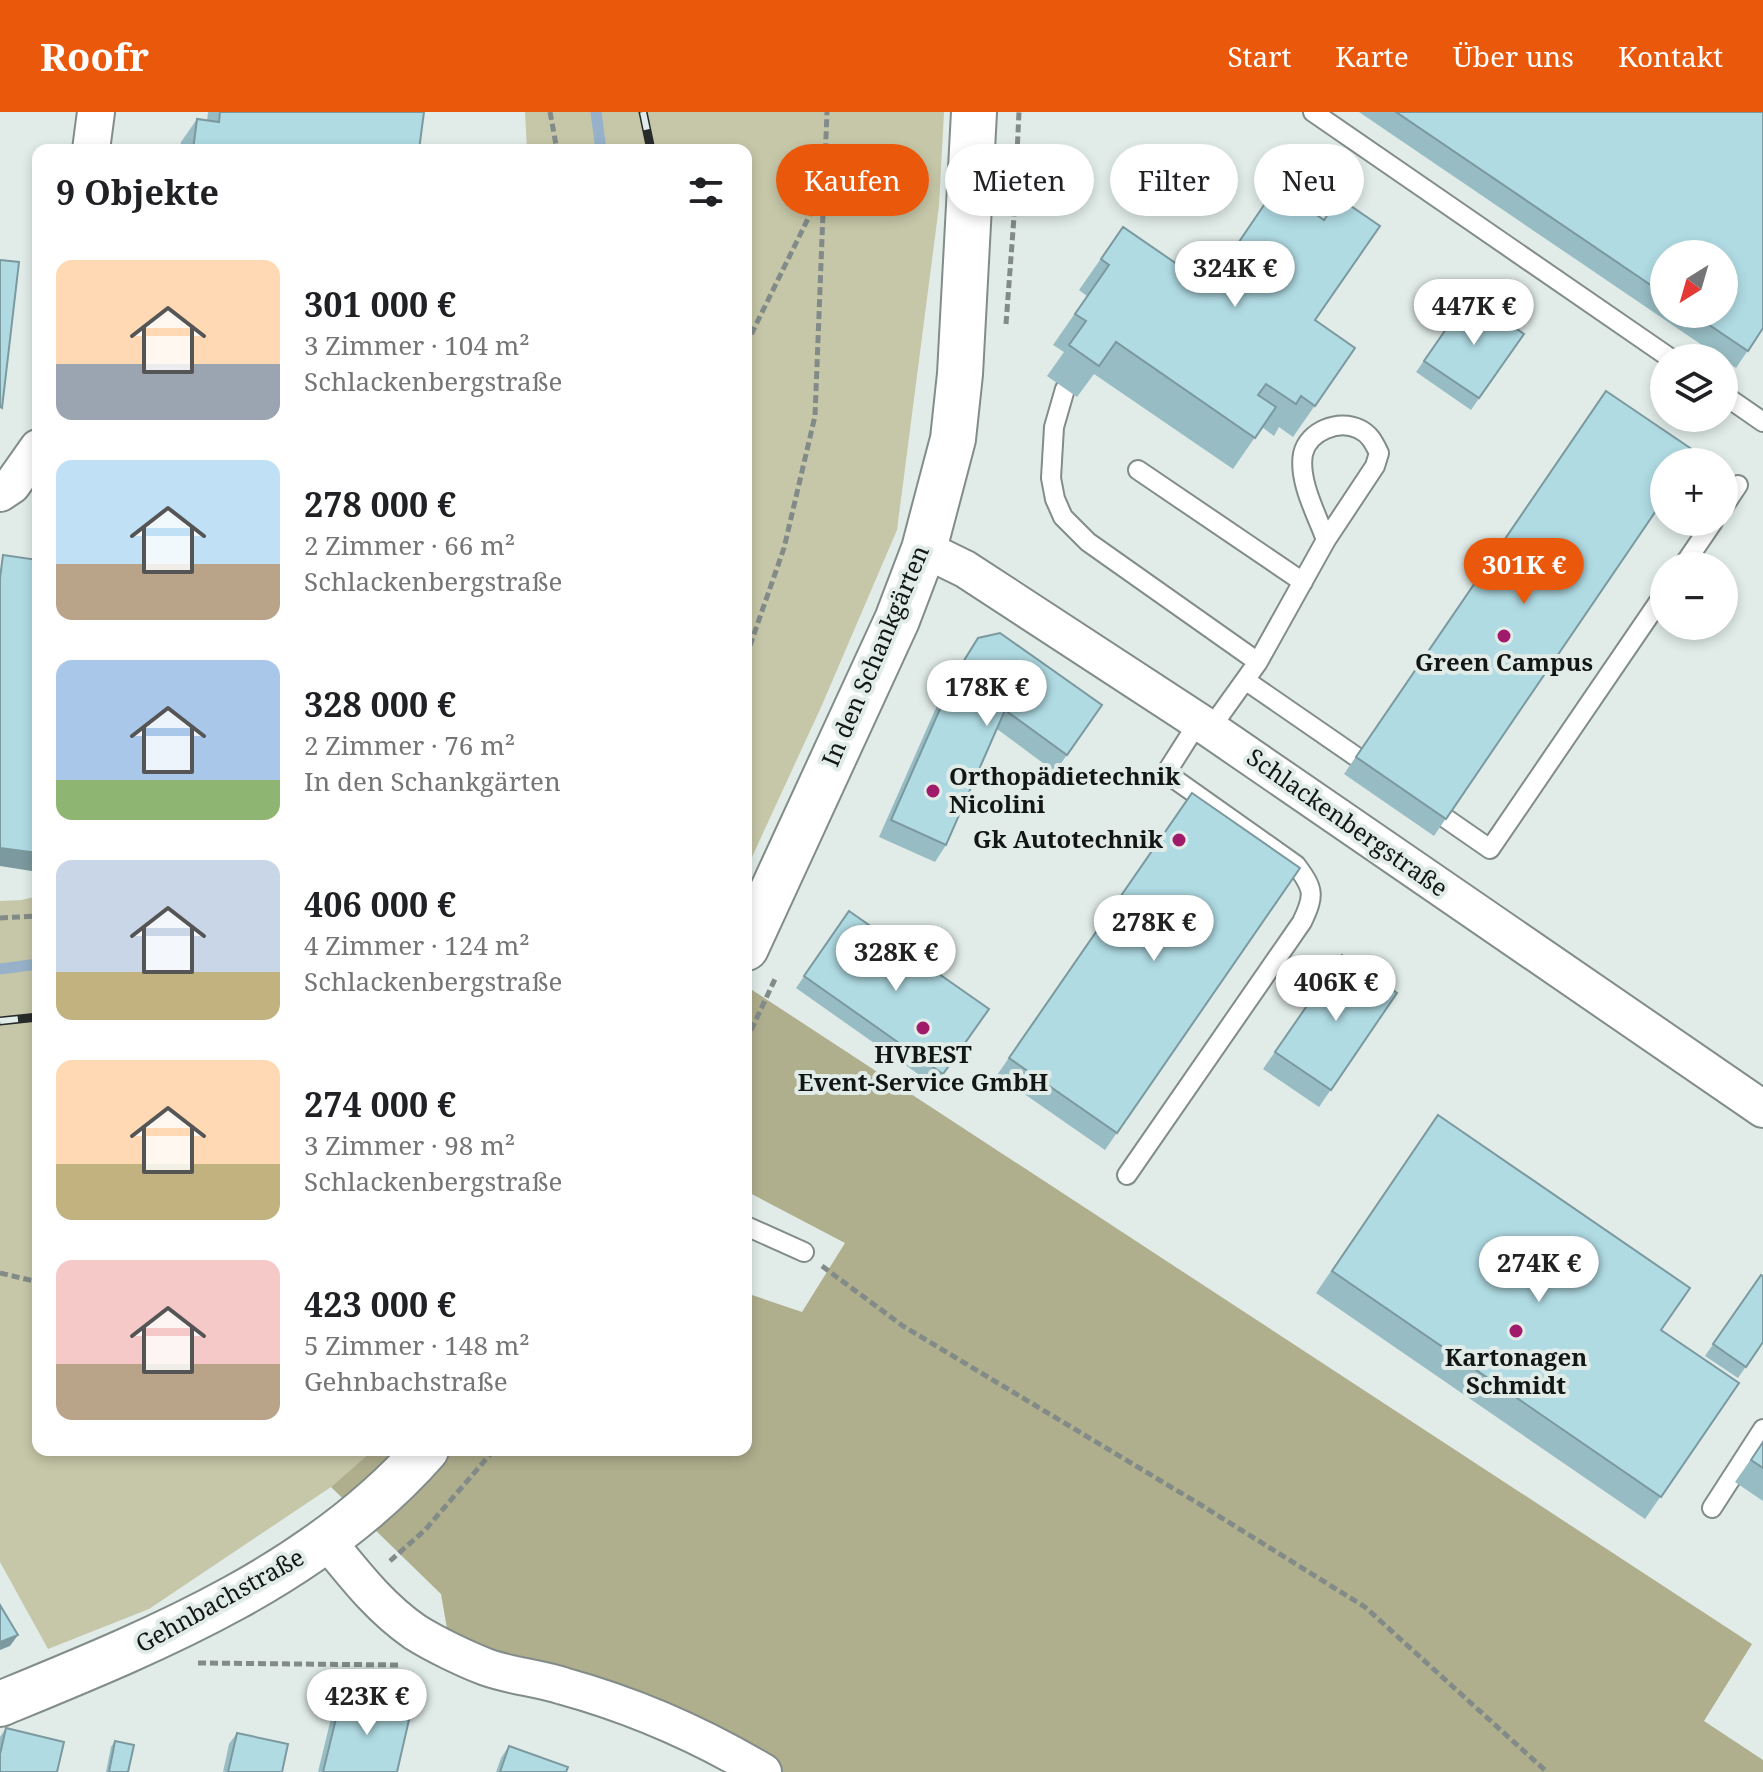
<!DOCTYPE html>
<html lang="de">
<head>
<meta charset="utf-8">
<style>
  body { margin:0; font-family:"Noto Serif",serif; background:#f2f2f2; color:#202124; height:100vh; display:flex; flex-direction:column; font-size:30px; white-space:nowrap }
  * { box-sizing:border-box; margin:0 }
  p { font-size:26px; color:#757577 }
  .icon { flex:none; width:44px; height:44px; fill:none; stroke:currentColor; stroke-width:2; stroke-linecap:round; stroke-linejoin:round }
  .map { position:relative; flex:1; overflow:hidden }
  .sheet { position:absolute; left:32px; top:32px; width:720px; height:1312px; display:flex; flex-direction:column; background:#fff; border-radius:16px; box-shadow:0 4px 12px #0003 }
  .sheet>* { flex:none }
  .top-card { position:absolute; left:776px; top:32px; width:760px; height:72px; display:flex; gap:16px }
  .needle { width:52px; rotate:217deg }
  .tools { position:absolute; left:1650px; top:128px; display:grid; gap:16px }
  .tools a { display:grid; place-items:center; width:88px; height:88px; border-radius:50%; background:#fff; box-shadow:0 4px 12px #0003; font-size:40px }
  .price { position:absolute; translate:-50% -68px; padding:0 18px; border-radius:28px; background:#fff; color:#222; font-size:26px; line-height:52px; filter:drop-shadow(0 2px 4px #0008) }
  .price::after { content:''; position:absolute; left:50%; top:48px; width:24px; height:18px; margin-left:-12px; background:inherit; clip-path:polygon(0 0,100% 0,50% 100%) }
  .price.current { background:#ea580c; color:#fff }
  ul { padding:0; list-style:none }
  li { display:flex; align-items:center; gap:24px; height:200px; padding:0 24px }
  li span { display:grid; place-items:center; flex:none; width:224px; height:160px; border-radius:16px; color:#555 }
  li>.icon { margin-inline-start:auto }
  span .icon { width:96px; height:96px; fill:#fffc; stroke-width:1 }
  li b { font-size:34px }
  h2 { display:flex; justify-content:space-between; align-items:center; height:96px; padding:0 24px; font-size:34px }
  .chip { padding:0 28px; border-radius:36px; background:#fff; box-shadow:0 4px 12px #0003; font-size:28px; line-height:72px }
  .chip.current { background:#ea580c; color:#fff }
  header { display:flex; align-items:center; gap:48px; box-sizing:border-box; height:112px; padding:0 40px; background:#ea580c; color:#fff }
  header strong { font-size:38px }
  nav { display:flex; gap:44px; margin-inline-start:auto; font-size:28px }
  .map>svg:first-child { display:block }
</style>
</head>
<body>
<header>
<strong>Roofr</strong>
<nav><a>Start</a><a>Karte</a><a>Über uns</a><a>Kontakt</a></nav>
</header>
<div class="map">
<svg width="1763" height="1660" viewBox="0 0 1763 1660">
  <rect width="100%" height="100%" fill="#e1ece9"/>
  <path fill="#c6c6a8" d="M525 0H944L939 94 897 418 822 593 746 758V38H527Z
    M38 784V1338H373L331 1375 149 1497 48 1537 0 1450V789L22 788Z"/>
  <path fill="#afae8d" d="M746 874 1752 1532 1704 1609 1763 1648V1660H774L449 1528 441 1482 331 1375 373 1338H746V1181L802 1200 845 1131 746 1079Z"/>
  <g fill="none" stroke-linecap="round" stroke-linejoin="round">
    <path stroke="#96b1c9" stroke-width="11" d="M596 0 601 38
      M0 857 38 852"/>
    <defs>
      <path id="service" d="M1313 0 1670 246
        M1065 277 1054 315 1051 366 1055 387 1063 405 1088 430 1258 550
        M1724 283 1763 310
        M1138 358 1303 470
        M1724 394 1738 373
        M1683 454 1713 410
        M1245 568 1374 657
        M1210 617 1258 550 1326 428 1375 354 1379 341C1374 331 1370 322 1359 317 1339 307 1308 319 1303 342 1298 369 1317 403 1326 428
        M1425 692 1490 737 1664 482
        M1127 1063 1302 810C1315 783 1314 777 1296 753L1166 661 1199 609
        M746 1114 804 1140
        M1712 1396 1763 1317"/>
      <path id="minor" d="M91 38 96 0
        M0 381 12 373 38 336
        M924 437 965 457 1210 617 1763 997
        M327 1429C354 1462 379 1495 415 1520 434 1532 465 1547 486 1555 511 1564 538 1566 563 1574 632 1593 701 1623 763 1660"/>
      <path id="tertiary" d="M746 836 897 508 924 437 953 327 960 262 974 0
        M0 1592C153 1529 314 1465 426 1338"/>
    </defs>
    <use href="#service" stroke="#828c89" stroke-width="22"/>
    <use href="#minor" stroke="#828c89" stroke-width="40"/>
    <use href="#tertiary" stroke="#828c89" stroke-width="48"/>
    <path stroke="#838b89" stroke-width="5" stroke-dasharray="8 4" stroke-linecap="butt" d="M550 0 557 38
      M1006 212 1014 105 1019 0
      M746 233 823 76
      M746 545 784 436 815 304 827 0
      M0 806 38 804
      M746 929 776 865
      M822 1154 903 1214 1201 1393 1365 1495 1547 1660
      M0 1161 38 1170
      M390 1449 425 1418 494 1338
      M198 1551 400 1553"/>
    <use href="#service" stroke="#fff" stroke-width="18"/>
    <use href="#minor" stroke="#fff" stroke-width="36"/>
    <use href="#tertiary" stroke="#fff" stroke-width="44"/>
    <defs>
      <path id="rail" d="M643 0 651 38
        M0 909 38 905"/>
    </defs>
    <use href="#rail" stroke="#272c2b" stroke-width="9"/>
    <use href="#rail" stroke="#e1ece9" stroke-width="6" stroke-dasharray="18" stroke-linecap="butt"/>
  </g>
  <path fill="#97bcc3" fill-rule="evenodd" d="M208 0H424L419 38H180L181 30 197 7 207 9Z
    M1359 0H1763V216L1736 256 1724 248V246H1721ZM1664 142 1724 202H1664Z
    M1311 99 1315 208 1355 236 1293 325 1279 315 1274 324 1262 315 1233 357 1094 262 1077 285 1047 264 1064 240 1053 233 1087 184 1079 178 1123 115 1208 173Z
    M1469 184 1524 222 1471 298 1416 260Z
    M1606 279 1664 387 1434 724 1344 662Z
    M978 526 1102 593 1055 660 997 617 946 733 935 750 879 725 943 580Z
    M1192 681 1300 756 1105 1038 997 963Z
    M849 799 989 897 935 974 796 876Z
    M1342 843 1397 881 1319 995 1263 957Z
    M1438 1003 1661 1218 1739 1271 1645 1407 1316 1181Z
    M1761 1163 1763 1230 1738 1266 1705 1244Z
    M1763 1330V1389L1735 1370Z
    M342 1582 397 1660H318L334 1594Z
    M6 1616 0 1660V1625Z
    M237 1621 282 1660H223L229 1632Z
    M115 1629 128 1660H106L111 1635Z
    M509 1634 566 1660H496L501 1646Z"/>
  <path fill="#7b999f" d="M0 736 38 741V760L0 754Z
    M18 1523 10 1534 0 1538V1530Z"/>
  <path fill="#b0dbe3" stroke="#7b999f" stroke-width="2" d="M220 0H424L419 38H193L197 7 219 10Z
    M1396 0H1763V216L1748 239 1693 202H1724V142H1664V182Z
    M1283 65 1318 89 1311 99 1324 108 1339 86 1380 114 1315 208 1355 236 1315 294 1301 284 1296 292 1266 272 1258 283 1276 295 1255 326 1116 230 1099 254 1069 233 1086 209 1075 202 1109 153 1101 147 1123 115 1209 174Z
    M0 148 19 150 2 296 0 295Z
    M1469 184 1524 222 1479 286 1424 249Z
    M1606 279 1696 340 1689 350H1664V387L1446 707 1356 645Z
    M3 443 38 448V741L0 736V466Z
    M1000 521 1102 593 1067 643 1005 598 946 733 891 708 955 563 978 526Z
    M1192 681 1300 756 1117 1021 1009 946Z
    M849 799 989 897 943 962 804 864Z
    M1342 843 1397 881 1331 978 1275 940Z
    M1438 1003 1690 1176 1661 1218 1739 1271 1661 1385 1332 1159Z
    M1761 1163 1763 1164V1230L1746 1255 1713 1232Z
    M1763 1330V1356L1751 1348Z
    M0 1493 18 1523 0 1530Z
    M342 1582 411 1599 397 1660H323Z
    M6 1616 64 1630 57 1660H0V1642Z
    M237 1621 288 1632 282 1660H228Z
    M115 1629 134 1633 128 1660H109Z
    M509 1634 568 1655 566 1660H500Z"/>
  <g fill="#a01c6b" stroke="#e1ece9" stroke-width="3">
    <circle cx="1504" cy="524" r="8"/>
    <circle cx="933" cy="679" r="8"/>
    <circle cx="1179" cy="728" r="8"/>
    <circle cx="923" cy="916" r="8"/>
    <circle cx="1516" cy="1219" r="8"/>
  </g>
  <g text-anchor="middle" stroke-width="8" stroke-linejoin="round" paint-order="stroke">
    <g font-size="24" fill="#121615" stroke="#e1ece9">
      <text transform="translate(876 544) rotate(-67)" y="8">In den Schankgärten</text>
      <text transform="translate(1347 711) rotate(35)" y="8">Schlackenbergstraße</text>
      <text transform="translate(220 1489) rotate(-29)" y="8">Gehnbachstraße</text>
    </g>
    <g font-size="24" font-weight="bold" fill="#121615" stroke="#e1ece9">
      <text x="1504" y="559">Green Campus</text>
      <text x="949" y="673" text-anchor="start">Orthopädietechnik<tspan x="949" dy="28">Nicolini</tspan></text>
      <text x="1163" y="736" text-anchor="end">Gk Autotechnik</text>
      <text x="923" y="951">HVBEST<tspan x="923" dy="28">Event-Service GmbH</tspan></text>
      <text x="1516" y="1254">Kartonagen<tspan x="1516" dy="28">Schmidt</tspan></text>
    </g>
  </g>
</svg>
<div class="tools">
<a><svg class="needle" viewBox="-14 -14 28 28"><path d="M0-13l5 13h-10z" fill="#e53935"/><path d="M0 13l5-13h-10z" fill="#757577"/></svg></a>
<a><svg class="icon" aria-label="layers" viewBox="0 0 24 24"><path d="M12 4l9 5-9 5-9-5zM3 14l9 5 9-5"/></svg></a>
<a>+</a>
<a>−</a>
</div>
<b class="price" style="left:1235px;top:197px">324K €</b>
<b class="price" style="left:1474px;top:235px">447K €</b>
<b class="price current" style="left:1524px;top:494px">301K €</b>
<b class="price" style="left:987px;top:616px">178K €</b>
<b class="price" style="left:1154px;top:851px">278K €</b>
<b class="price" style="left:896px;top:881px">328K €</b>
<b class="price" style="left:1336px;top:911px">406K €</b>
<b class="price" style="left:1539px;top:1192px">274K €</b>
<b class="price" style="left:367px;top:1625px">423K €</b>
<div class="top-card">
<a class="chip current">Kaufen</a>
<a class="chip">Mieten</a>
<a class="chip">Filter</a>
<a class="chip">Neu</a>
</div>
<section class="sheet">
<h2>9 Objekte<svg class="icon" aria-label="filters" viewBox="0 0 24 24"><path d="M4 7h16M4 17h16"/><circle cx="9" cy="7" r="2"/><circle cx="15" cy="17" r="2"/></svg></h2>
<ul>
<li><span style="background:linear-gradient(#ffd9b3 65%,#9aa5b1 0)"><svg class="icon" aria-label="home" viewBox="0 0 24 24"><path d="M3 11l9-7 9 7M6 9v11h12V9"/></svg></span><div><b>301 000 €</b><p>3 Zimmer · 104 m²</p><p>Schlackenbergstraße</p></div></li>
<li><span style="background:linear-gradient(#bfe0f5 65%,#b9a48a 0)"><svg class="icon" aria-label="home" viewBox="0 0 24 24"><path d="M3 11l9-7 9 7M6 9v11h12V9"/></svg></span><div><b>278 000 €</b><p>2 Zimmer · 66 m²</p><p>Schlackenbergstraße</p></div></li>
<li><span style="background:linear-gradient(#a9c7e8 75%,#8fb573 0)"><svg class="icon" aria-label="home" viewBox="0 0 24 24"><path d="M3 11l9-7 9 7M6 9v11h12V9"/></svg></span><div><b>328 000 €</b><p>2 Zimmer · 76 m²</p><p>In den Schankgärten</p></div></li>
<li><span style="background:linear-gradient(#c9d6e8 70%,#c2b280 0)"><svg class="icon" aria-label="home" viewBox="0 0 24 24"><path d="M3 11l9-7 9 7M6 9v11h12V9"/></svg></span><div><b>406 000 €</b><p>4 Zimmer · 124 m²</p><p>Schlackenbergstraße</p></div></li>
<li><span style="background:linear-gradient(#ffd9b3 65%,#c2b280 0)"><svg class="icon" aria-label="home" viewBox="0 0 24 24"><path d="M3 11l9-7 9 7M6 9v11h12V9"/></svg></span><div><b>274 000 €</b><p>3 Zimmer · 98 m²</p><p>Schlackenbergstraße</p></div></li>
<li><span style="background:linear-gradient(#f6c9c9 65%,#b9a48a 0)"><svg class="icon" aria-label="home" viewBox="0 0 24 24"><path d="M3 11l9-7 9 7M6 9v11h12V9"/></svg></span><div><b>423 000 €</b><p>5 Zimmer · 148 m²</p><p>Gehnbachstraße</p></div></li>
</ul>
</section>
</div>
</body>
</html>
